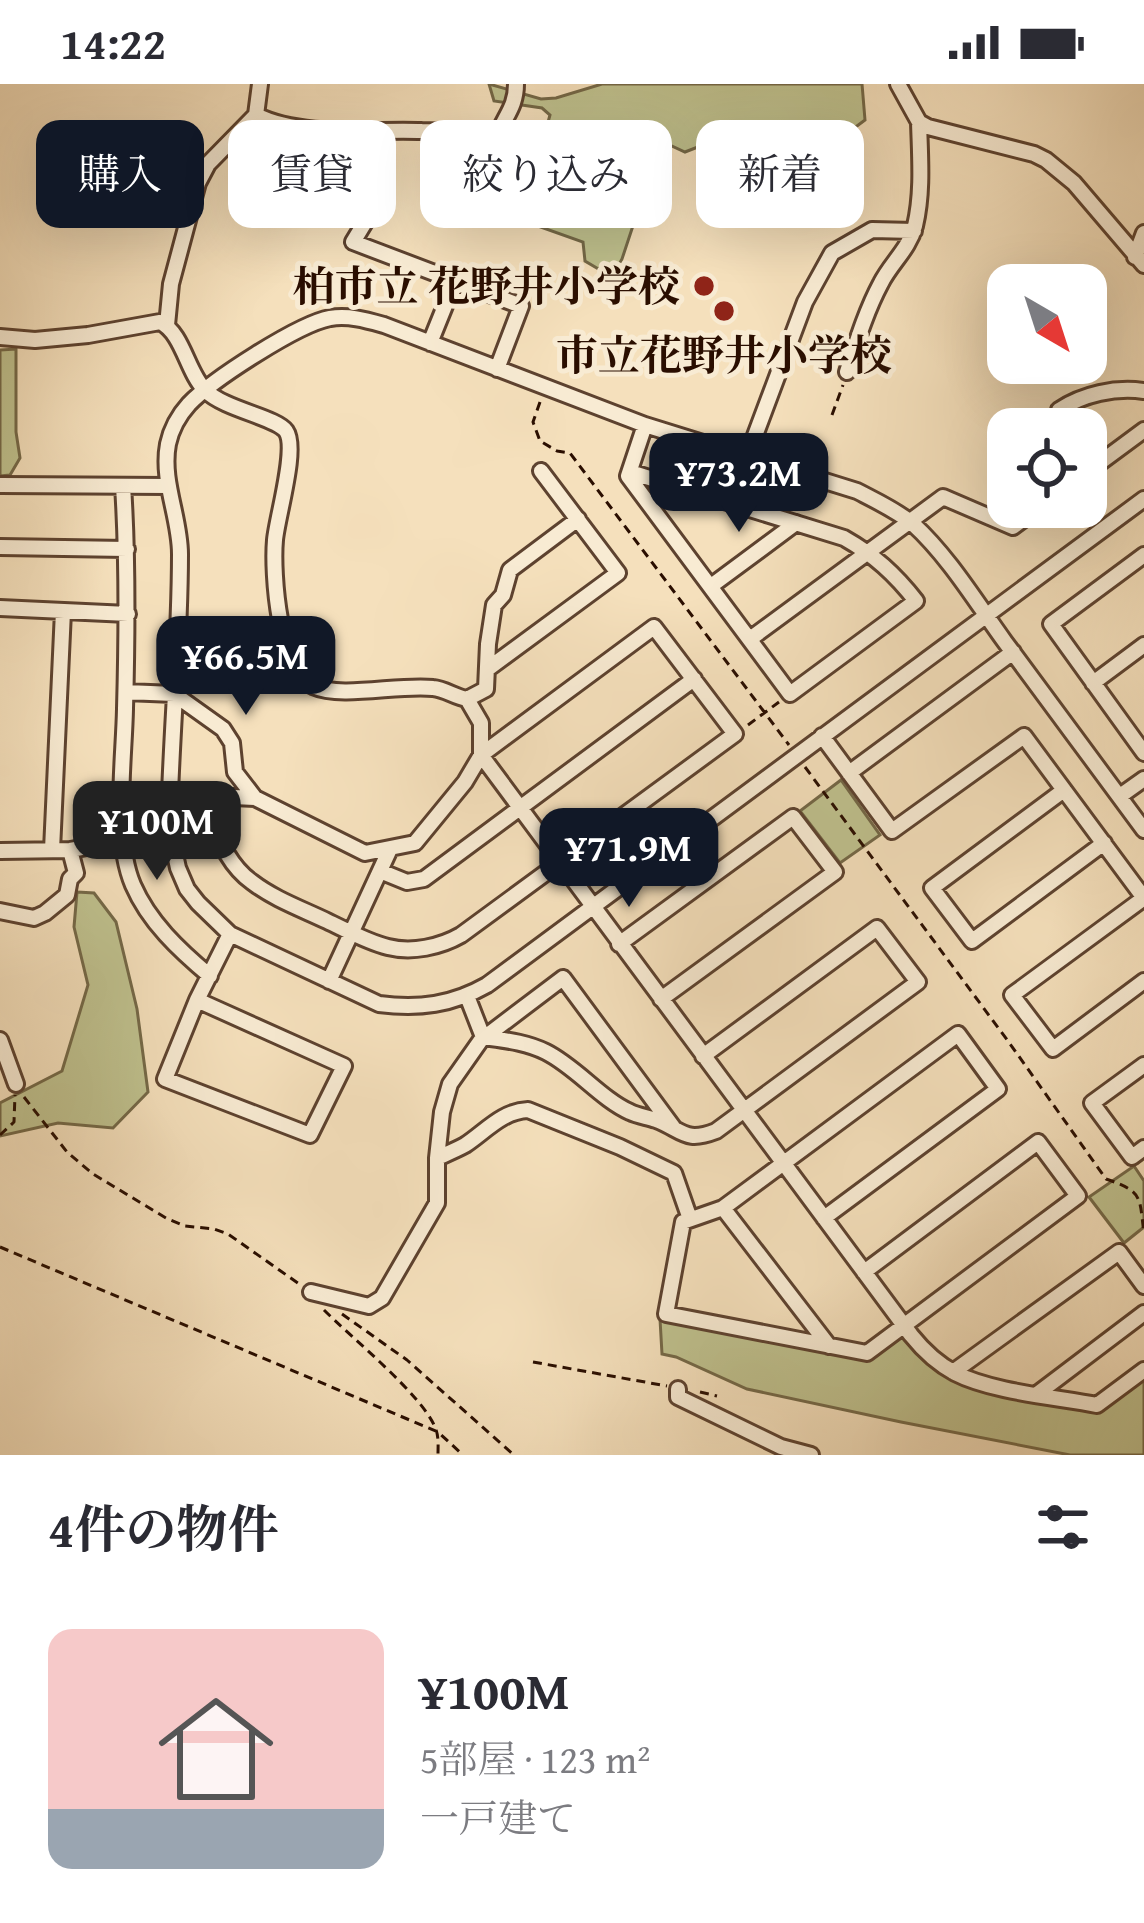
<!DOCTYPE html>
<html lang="ja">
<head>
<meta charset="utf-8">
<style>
  body { margin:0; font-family:"Gentium Book Plus","Noto Serif JP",serif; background:#f7f7f7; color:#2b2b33; height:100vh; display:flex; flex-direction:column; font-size:45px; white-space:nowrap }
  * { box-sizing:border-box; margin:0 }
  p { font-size:39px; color:#7c7c81 }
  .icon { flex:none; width:66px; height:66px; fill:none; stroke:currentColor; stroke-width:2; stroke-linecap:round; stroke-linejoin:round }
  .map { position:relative; height:1371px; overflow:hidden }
  .panel { display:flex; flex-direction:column; background:#fff; flex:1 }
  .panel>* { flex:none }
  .guide { position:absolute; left:36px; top:36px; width:1074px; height:108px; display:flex; gap:24px }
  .needle { width:78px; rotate:141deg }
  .tools { position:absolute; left:987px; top:180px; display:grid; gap:24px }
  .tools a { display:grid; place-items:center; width:120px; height:120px; border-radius:24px; background:#fff; box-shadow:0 12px 48px #0002; font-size:60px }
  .price { position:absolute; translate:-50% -102px; padding:0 27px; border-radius:24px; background:#111827; color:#fff; font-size:39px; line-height:78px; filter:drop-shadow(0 3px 6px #0008) }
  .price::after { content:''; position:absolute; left:50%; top:72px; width:36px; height:27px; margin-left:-18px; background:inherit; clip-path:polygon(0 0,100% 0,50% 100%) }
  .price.selected { background:#222; color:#fff }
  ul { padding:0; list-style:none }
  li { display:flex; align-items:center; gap:36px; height:300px; padding:0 48px }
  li+li { border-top:3px solid #e1e1e2 }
  li span { display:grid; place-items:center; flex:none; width:336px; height:240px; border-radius:24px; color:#555 }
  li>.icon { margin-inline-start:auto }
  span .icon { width:144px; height:144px; fill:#fffc; stroke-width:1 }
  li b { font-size:51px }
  h2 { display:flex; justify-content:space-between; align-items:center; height:144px; padding:0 48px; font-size:51px }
  .pill { padding:0 42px; border-radius:24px; background:#fff; box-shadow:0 12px 48px #0002; font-size:42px; line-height:108px }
  .pill.selected { background:#111827; color:#fff }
  .status { display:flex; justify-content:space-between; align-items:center; height:84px; padding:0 60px; background:#fff; direction:ltr }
  .status svg { height:33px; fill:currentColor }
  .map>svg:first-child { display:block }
</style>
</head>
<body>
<div class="status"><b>14:22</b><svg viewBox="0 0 49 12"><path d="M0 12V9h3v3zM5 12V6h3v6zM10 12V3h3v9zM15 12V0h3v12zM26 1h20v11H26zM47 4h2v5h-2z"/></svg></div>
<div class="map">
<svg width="1144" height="1371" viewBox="0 0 1144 1371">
  <rect width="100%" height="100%" fill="#f5e0bc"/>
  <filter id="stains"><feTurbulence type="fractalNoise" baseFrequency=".00167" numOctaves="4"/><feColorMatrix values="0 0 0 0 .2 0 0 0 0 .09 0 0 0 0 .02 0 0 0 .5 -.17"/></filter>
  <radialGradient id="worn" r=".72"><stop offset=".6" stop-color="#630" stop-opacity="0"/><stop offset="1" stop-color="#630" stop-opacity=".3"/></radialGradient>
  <path fill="#bfc18e" stroke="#746847" stroke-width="3" d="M489 0 541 15 556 14 602 0H862L865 36 845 51 817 47 786 65 775 51 731 50 685 68 661 57 622 175 612 193 585 177 583 158 521 136 550 31 542 24 494 17Z
    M16 265V348L20 374 10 391 0 392V266Z
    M841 696 880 751 840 779 800 727Z
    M77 808 94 809 116 838 137 925 148 1008 113 1044 58 1039 0 1052V1019L62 987 88 901 74 843Z
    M1134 1082 1144 1097V1143L1124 1159 1089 1113Z
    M660 1235 869 1275 898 1254H904L928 1279 965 1301 1098 1328 1144 1294V1371H1070L901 1338 747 1305 676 1273 662 1270Z"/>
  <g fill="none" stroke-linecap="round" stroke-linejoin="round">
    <defs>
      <path id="minor" d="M898 0 919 38 928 43 1034 70 1046 76 1074 99 1144 181
        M256 31C301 54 372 45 422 47 447 47 472 51 496 56 503 33 516 25 516 0
        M370 130 353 158 521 222 497 285
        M1135 173 1144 149
        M167 241 171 200 198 99 208 80 256 31 260 0
        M0 253 35 256 88 251 160 238C183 249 187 288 205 306 225 326 276 333 286 347 298 364 277 433 275 456 272 489 279 588 313 602 342 615 398 600 433 604 445 605 455 613 467 615L481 639V671L911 1251C923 1266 938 1280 955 1289 992 1308 1055 1313 1097 1321L1144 1286
        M430 259 455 197
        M847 288C857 257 866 227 881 199 891 179 909 165 915 142 923 108 920 73 919 38
        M1072 345 1059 326C1083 310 1115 303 1144 307
        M747 373 805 218 832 169 872 146 914 147
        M630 388 844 454C874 471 895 490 916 517L790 610 628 392 645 341
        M1086 389 1144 346
        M0 401 169 402
        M123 402C128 477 127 551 125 625 124 677 113 754 133 801 149 838 179 866 210 892
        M1144 415C925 577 706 738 487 901 452 921 419 925 379 920L230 850 198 819 187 805 178 784 170 747V710C173 630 180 550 180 470 180 433 161 397 168 360 171 346 179 331 189 320 212 296 298 240 330 234 349 231 366 236 384 241L645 341 857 407C876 417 896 426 913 440 949 473 976 518 1005 558 1051 621 1098 683 1144 746
        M0 463 127 465
        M1144 471 1051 540 1144 669
        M711 502 796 439
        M0 524 128 530
        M750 555 943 413 1013 443 1040 423
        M489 584 618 489 541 387
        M1093 599 1144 561
        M126 608 174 610 223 645 232 659 235 688 255 714
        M467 615 486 605 488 560 494 521 503 511 510 486 578 435
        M822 652 892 747 1024 652 1144 814 1012 911 1053 965 1144 897
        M849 689 1013 568
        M1064 706 932 804 972 857 1104 759
        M170 710 255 714 365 769 415 759 465 698 481 671 654 543 735 650 461 851C440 863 412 869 388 863 367 858 346 846 327 837 302 825 274 815 252 798 242 791 233 780 227 770 218 753 217 733 216 715
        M1120 712 1144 695
        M52 766 63 527
        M0 767 70 766 122 757
        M380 787 407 798 424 795 694 595
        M0 827 34 834 45 829 67 811 70 795 76 789 70 766
        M619 860 793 733 835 788 661 915
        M329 897 390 765
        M467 912 483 953
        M197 916 344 982 310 1051 165 995Z
        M197 916 230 850
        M483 953C504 956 526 958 546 968 576 983 601 1015 630 1028 638 1032 648 1033 656 1036 684 1047 685 1059 716 1047L918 898 877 844 703 972
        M485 953 563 894 673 1043
        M0 956 16 1000
        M1144 981 1092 1019 1132 1073 1144 1064
        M437 1074C446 1070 456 1066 465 1061 485 1048 502 1027 528 1026L620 1063 674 1089 690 1135
        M723 1124 829 1262
        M824 1134 998 1005 958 950 723 1124 683 1138 666 1230 867 1269 1078 1112 1038 1058 864 1188
        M311 1208 369 1222 382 1214 437 1119V1074L442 1028 450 1000 483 953
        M953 1288 1119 1168 1144 1202
        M678 1305V1313L781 1363 811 1371
        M1037 1310 1144 1229"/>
    </defs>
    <use href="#minor" stroke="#5d422f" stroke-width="20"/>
    <path stroke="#2a0e00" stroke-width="3" stroke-dasharray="9 6" stroke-linecap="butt" d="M540 318 533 338 540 357 557 367 570 369 789 661
      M832 331 843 301
      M748 641 779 618
      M805 683 1008 957 1106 1095C1144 1108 1139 1113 1144 1149
      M24 1013 67 1068 93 1090 166 1134 185 1142 214 1145 228 1150 302 1202
      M0 1051 14 1038 15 1011
      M0 1163 438 1348 463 1371
      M324 1226C352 1254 421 1310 435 1343 439 1352 438 1361 438 1371
      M342 1230 407 1276 514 1371
      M533 1278 667 1302
      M700 1308 717 1312"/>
    <use href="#minor" stroke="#f8ebd3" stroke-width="14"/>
  </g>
  <g fill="#8f2418" stroke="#f8ebd3" stroke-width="4.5">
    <circle cx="704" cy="202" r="12"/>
    <circle cx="724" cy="227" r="12"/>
  </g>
  <g text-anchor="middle" stroke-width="10" stroke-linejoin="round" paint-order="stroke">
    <g font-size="42" font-weight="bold" fill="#2a0e00" stroke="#f8ebd3" text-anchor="end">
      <text x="680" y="217">柏市立 花野井小学校</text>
      <text x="724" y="286" text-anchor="middle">市立花野井小学校</text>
    </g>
  </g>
  <rect width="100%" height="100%" filter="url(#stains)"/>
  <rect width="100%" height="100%" fill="url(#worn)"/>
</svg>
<div class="tools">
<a><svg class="needle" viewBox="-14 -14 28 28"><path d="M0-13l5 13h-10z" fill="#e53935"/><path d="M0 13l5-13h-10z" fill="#7c7c81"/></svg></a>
<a><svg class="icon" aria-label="locate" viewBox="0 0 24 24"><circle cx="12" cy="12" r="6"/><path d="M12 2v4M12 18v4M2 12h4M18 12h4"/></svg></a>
</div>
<b class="price" style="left:739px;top:451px">¥73.2M</b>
<b class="price" style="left:246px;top:634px">¥66.5M</b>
<b class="price selected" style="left:157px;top:799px">¥100M</b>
<b class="price" style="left:629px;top:826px">¥71.9M</b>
<div class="guide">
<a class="pill selected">購入</a>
<a class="pill">賃貸</a>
<a class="pill">絞り込み</a>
<a class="pill">新着</a>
</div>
</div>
<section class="panel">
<h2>4件の物件<svg class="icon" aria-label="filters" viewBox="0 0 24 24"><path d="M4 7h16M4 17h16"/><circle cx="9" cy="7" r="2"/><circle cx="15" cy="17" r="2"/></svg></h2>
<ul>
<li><span style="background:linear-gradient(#f6c9c9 75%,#9aa5b1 0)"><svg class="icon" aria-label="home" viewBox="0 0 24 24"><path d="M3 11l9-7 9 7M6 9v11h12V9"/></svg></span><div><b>¥100M</b><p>5部屋 · 123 m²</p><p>一戸建て</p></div></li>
</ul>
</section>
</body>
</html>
